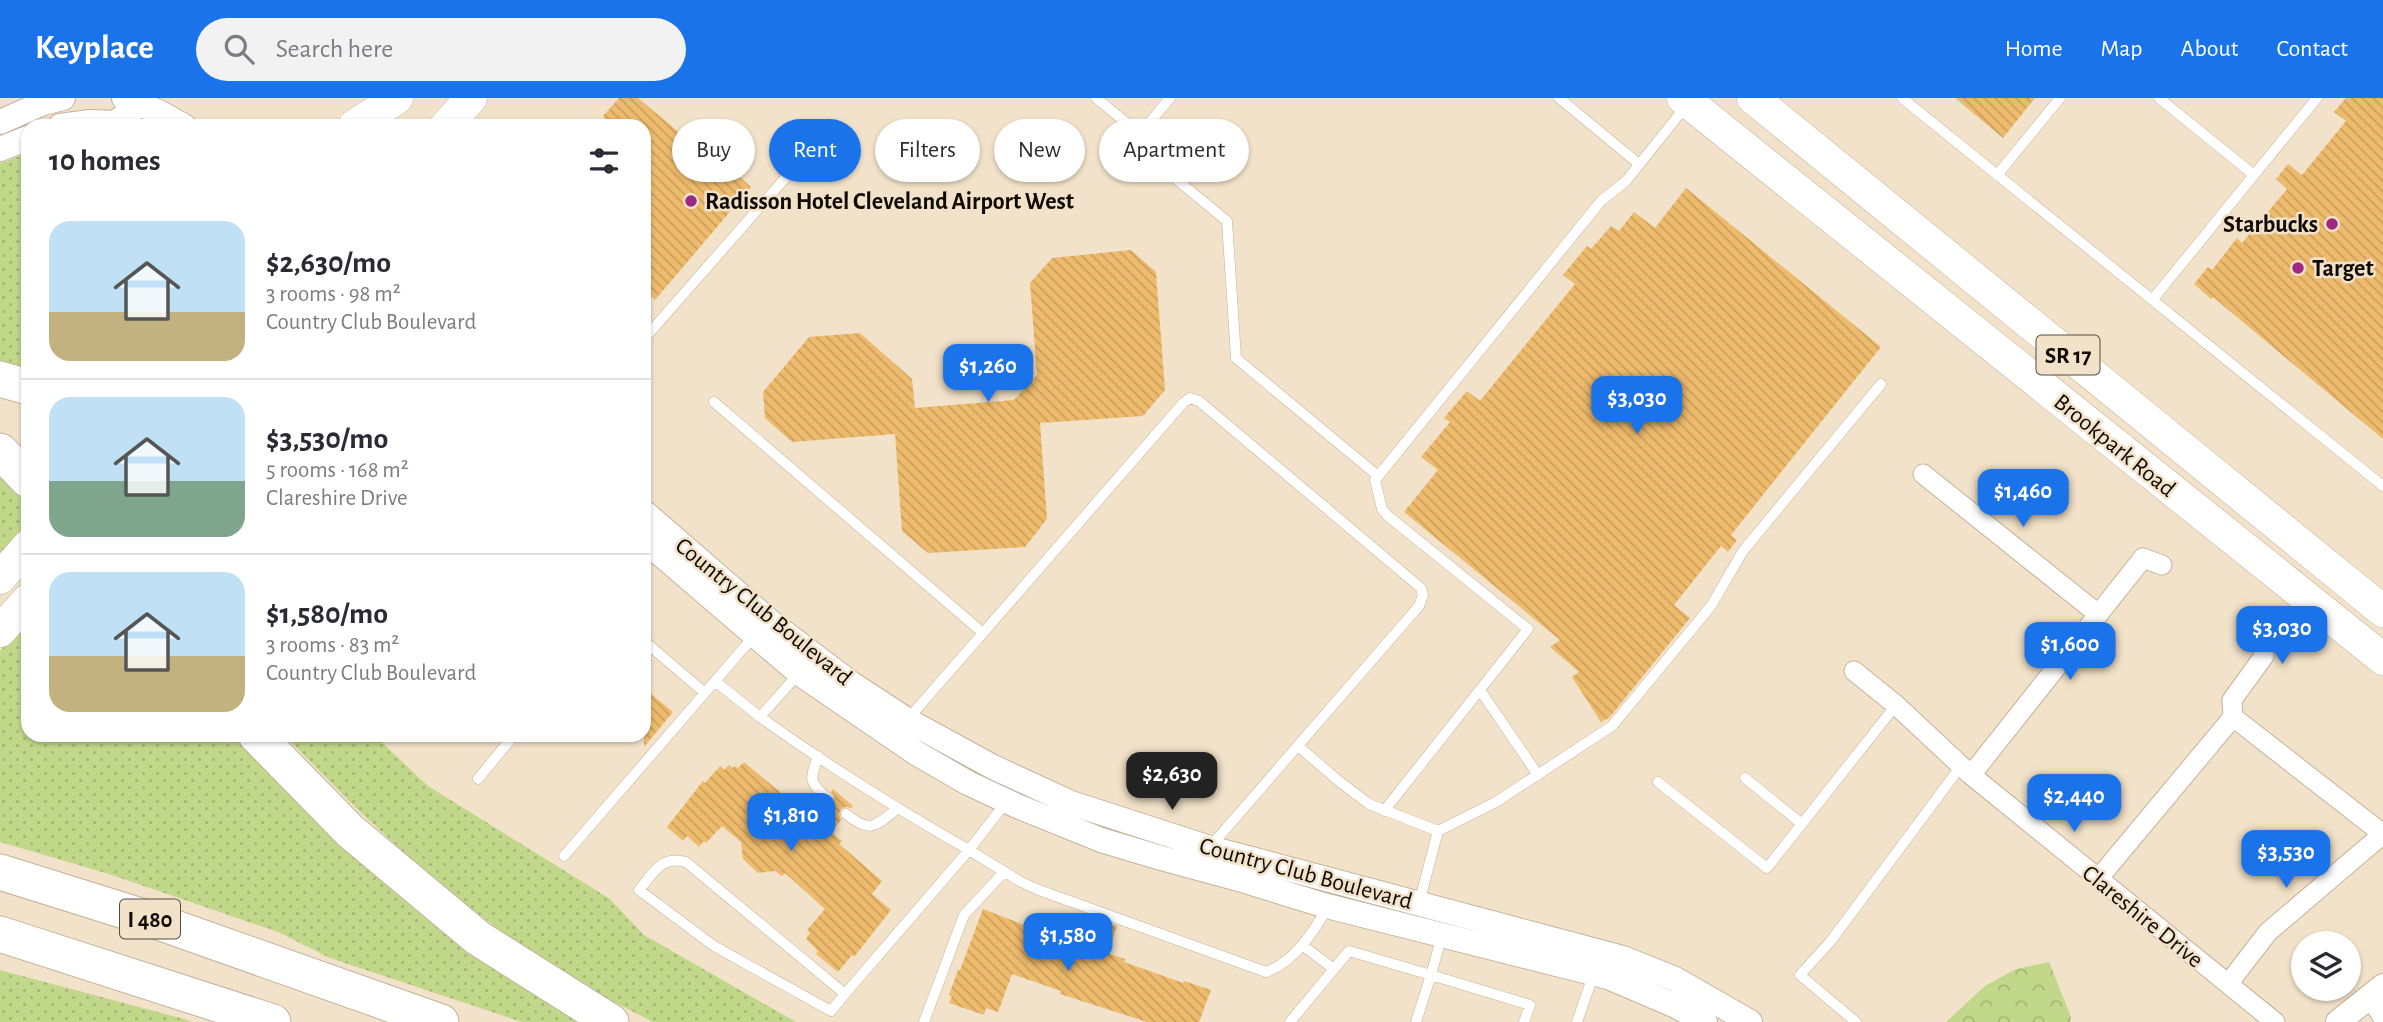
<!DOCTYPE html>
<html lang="en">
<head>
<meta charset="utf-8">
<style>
  body { margin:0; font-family:"Alegreya Sans",sans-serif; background:#f2f2f3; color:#2b2b33; height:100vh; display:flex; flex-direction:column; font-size:26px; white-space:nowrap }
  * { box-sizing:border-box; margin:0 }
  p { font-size:23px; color:#7c7c81 }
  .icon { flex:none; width:38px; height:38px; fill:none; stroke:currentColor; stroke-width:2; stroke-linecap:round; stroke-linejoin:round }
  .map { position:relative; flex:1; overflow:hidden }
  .details { position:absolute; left:21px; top:21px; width:630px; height:623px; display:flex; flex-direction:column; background:#fff; border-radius:21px; box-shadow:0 2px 5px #0004 }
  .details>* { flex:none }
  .banner { position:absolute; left:672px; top:21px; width:665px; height:63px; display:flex; gap:14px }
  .tools { position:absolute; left:2291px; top:833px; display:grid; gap:14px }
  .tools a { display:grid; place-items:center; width:70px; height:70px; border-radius:50%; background:#fff; box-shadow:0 2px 5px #0004; font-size:35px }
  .price { position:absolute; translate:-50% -60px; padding:0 16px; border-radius:14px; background:#1a73e8; color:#fff; font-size:23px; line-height:46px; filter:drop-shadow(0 2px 4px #0008) }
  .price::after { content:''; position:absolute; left:50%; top:42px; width:21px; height:16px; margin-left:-10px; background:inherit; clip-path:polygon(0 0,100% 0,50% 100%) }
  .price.on { background:#222; color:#fff }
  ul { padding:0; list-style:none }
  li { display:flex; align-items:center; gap:21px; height:175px; padding:0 28px }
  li+li { border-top:2px solid #e1e1e2 }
  li span { display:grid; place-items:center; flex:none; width:196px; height:140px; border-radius:21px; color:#555 }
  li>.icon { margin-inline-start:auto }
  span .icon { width:84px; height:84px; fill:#fffc; stroke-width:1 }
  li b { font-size:30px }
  h2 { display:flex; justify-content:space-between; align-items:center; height:84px; padding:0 28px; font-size:30px }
  .tag { padding:0 24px; border-radius:32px; background:#fff; box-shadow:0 2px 5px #0004; font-size:24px; line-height:63px }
  .tag.on { background:#1a73e8; color:#fff }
  header { display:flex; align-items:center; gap:42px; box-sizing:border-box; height:98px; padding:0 35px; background:#1a73e8; color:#fff }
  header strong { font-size:33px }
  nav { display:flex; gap:38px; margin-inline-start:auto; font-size:24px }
  .search { width:490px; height:63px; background:#f2f2f3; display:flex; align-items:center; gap:18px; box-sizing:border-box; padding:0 24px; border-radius:38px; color:#7c7c81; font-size:26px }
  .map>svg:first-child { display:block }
</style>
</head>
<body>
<header>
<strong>Keyplace</strong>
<div class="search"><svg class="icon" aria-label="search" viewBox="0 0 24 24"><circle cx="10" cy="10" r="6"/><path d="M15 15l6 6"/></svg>Search here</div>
<nav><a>Home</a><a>Map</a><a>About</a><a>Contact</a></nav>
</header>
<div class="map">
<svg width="2383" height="924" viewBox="0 0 2383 924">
  <defs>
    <pattern id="grass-dots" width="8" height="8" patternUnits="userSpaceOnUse" patternTransform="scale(1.75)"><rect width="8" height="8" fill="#c1d78a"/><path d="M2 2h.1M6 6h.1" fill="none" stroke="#a5b775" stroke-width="1.8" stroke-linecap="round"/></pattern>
    <pattern id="forest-crowns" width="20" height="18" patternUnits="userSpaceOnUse" patternTransform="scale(1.75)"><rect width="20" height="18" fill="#c1d78a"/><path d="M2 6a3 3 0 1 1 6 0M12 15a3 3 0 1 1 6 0" fill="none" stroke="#a5b775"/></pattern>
    <pattern id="building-back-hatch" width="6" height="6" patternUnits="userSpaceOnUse" patternTransform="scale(1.75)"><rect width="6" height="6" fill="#eebb6d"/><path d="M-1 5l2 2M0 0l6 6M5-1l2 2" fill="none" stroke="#cb9f5d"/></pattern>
  </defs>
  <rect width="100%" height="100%" fill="#f2e2c9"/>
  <path fill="url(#grass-dots)" d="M28 55V279L0 273V65Z
    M0 365 28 396V431L0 463Z
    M28 522V637H240L592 924H522L330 860 278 834 109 776 0 744V553Z
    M284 637H374L428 688 610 801 644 837 796 924H653L589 891 506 837 435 783 356 710Z
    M0 872 184 921 192 924H0Z"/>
  <path fill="url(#forest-crowns)" d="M2049 864 2071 919 2070 924H1946L1985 888 2016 871Z"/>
  <path fill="url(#building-back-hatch)" d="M619 0H638L718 67 722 63 751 89 655 202 651 198 644 206V28H612L607 24 603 18Z
    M1955 0H2035L2003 40Z
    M2346 0H2383V341L2213 199 2211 201 2194 186 2208 169 2212 172 2237 140 2242 145 2287 91 2276 81 2288 66 2302 77 2346 23 2334 14Z
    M1686 90 1881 249 1731 437 1737 442 1728 454 1721 448 1674 507 1690 520 1609 620 1601 624 1572 579 1579 574 1550 549 1560 542 1404 414 1438 372 1421 359 1450 324 1444 320 1467 293 1480 303 1575 186 1563 177 1587 148 1591 151 1611 128 1619 133 1634 114 1655 130Z
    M1131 152 1156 174 1165 292 1143 318 1040 325 1047 421 1025 449 928 455 902 433 895 336 792 344 765 320 763 294 809 239 860 235 912 281 915 310 1014 302 1037 277 1030 185 1052 160Z
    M644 590 673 614 644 649Z
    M744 664 787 700 789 697 806 712 807 709 814 715 822 705 829 707 833 704 834 698 831 694 833 691 853 708 851 710 846 709 841 711 839 716 841 722 831 734 842 743 839 746 882 783 872 796 891 812 854 859 852 857 838 874 816 856 818 853 806 841 810 835 807 832 825 811 785 775 782 778 775 773 758 775 743 761 741 744 722 728 706 745 704 743 699 749 687 738 683 743 667 729 703 683 705 685 720 668 724 672 729 667 732 670 734 668 738 670Z
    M983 811 1066 843 1067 840 1085 847 1087 843 1091 844 1099 822 1117 828 1107 855 1125 861 1124 864 1183 885 1184 883 1211 892 1199 924H1147L1060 896 1061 893 1012 876 998 914 986 910 984 917 949 905 952 898 949 897 958 872H960Z"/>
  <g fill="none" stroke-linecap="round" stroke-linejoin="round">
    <defs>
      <path id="service" d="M1096 0 1140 36 1170 0
        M1559 0 1639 66
        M1902 0 2383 388
        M1140 36V47L1143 54 1227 123 1236 260 1378 378
        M1998 76 2060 0
        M2254 77 2317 0
        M2153 201 2254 77 2159 0
        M644 241 823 37
        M714 304 983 535 908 621
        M983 535 1183 305 1190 300 1199 303 1421 490 1423 497 1419 508 1210 749
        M644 543 705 595
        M715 583 760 619 800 574
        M1480 592 1538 677
        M760 619C827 667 897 711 969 752L1007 703
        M1298 648 1340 684 1369 706 1438 733 1419 805
        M818 658C810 682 808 683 827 700
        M1745 680 1802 726
        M478 681 514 637
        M1658 684 1767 770 1896 607
        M1384 713 1528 531 1388 418 1382 411 1375 382 1601 103 1626 83 1686 8
        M846 716C870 736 876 728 898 710
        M1438 733 1496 704 1612 628 1711 508 1743 453 1881 286
        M564 758 754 538
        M1302 847 1334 871 1349 853 1431 877 1442 837
        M845 896 831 913 714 848 639 792C654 775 661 757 686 764L845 896 969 752 1021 784 1039 792 1266 874C1294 864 1313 835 1327 810
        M924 924 964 817 1004 774
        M1290 924 1334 871
        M1416 924 1431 877 1530 907 1524 924
        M1577 924 1594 875
        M1856 924 1800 877 1830 844 1961 668"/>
      <path id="minor" d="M1923 376 2098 516
        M1854 573 1896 607 1971 677 2275 924
        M2233 619 2232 602 2264 558 2262 547 2248 539
        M1971 677 2143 460 2162 467
        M2098 781 2233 619 2383 736
        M2228 886 2268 834 2383 736
        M2370 899 2383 920"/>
      <path id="tertiary" d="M124 0 159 14 184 28
        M0 24 43 5 63 0
        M60 28 90 24 115 25 139 7
        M0 51 28 40
        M644 414 773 526 852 586 907 622 993 669 1071 705 1210 750 1623 860 1675 881 1750 924
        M644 442 799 575 916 655 968 685 1017 708 1101 742 1161 760 1242 782 1323 807 1608 879 1676 908 1705 924
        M2338 924 2383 888"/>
      <path id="primary" d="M1683 0 2383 561
        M1753 0 2383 513
        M354 28 397 0
        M446 28 471 0
        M0 480 28 448
        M0 533 28 502"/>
      <path id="motorway" d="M0 281 28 289
        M0 353 28 382
        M256 637 350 733 478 840 611 924
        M0 774 147 820 441 924
        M0 836 273 924"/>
    </defs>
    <use href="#service" stroke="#c3b39c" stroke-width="11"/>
    <use href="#minor" stroke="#c3b39c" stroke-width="21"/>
    <use href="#tertiary" stroke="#c3b39c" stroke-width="26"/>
    <use href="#primary" stroke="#c3b39c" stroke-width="33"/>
    <use href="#motorway" stroke="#c3b39c" stroke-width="37"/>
    <use href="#service" stroke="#fff" stroke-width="10"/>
    <use href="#minor" stroke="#fff" stroke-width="19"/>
    <use href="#tertiary" stroke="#fff" stroke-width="24"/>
    <use href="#primary" stroke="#fff" stroke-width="32"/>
    <use href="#motorway" stroke="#fff" stroke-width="35"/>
  </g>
  <g fill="#9d2984" stroke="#f2e2c9" stroke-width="2.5">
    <circle cx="691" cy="103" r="7"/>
    <circle cx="2332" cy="126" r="7"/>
    <circle cx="2298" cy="170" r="7"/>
  </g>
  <g text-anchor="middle" stroke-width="5" stroke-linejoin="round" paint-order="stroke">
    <g fill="#f2e2c9" stroke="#544c3f" stroke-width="2">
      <rect x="2036.5" y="237.5" width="63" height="39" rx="5"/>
      <rect x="120" y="801.5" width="60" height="39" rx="5"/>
    </g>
    <g font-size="23" font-weight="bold" fill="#110b04">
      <text x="2068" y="265">SR 17</text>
      <text x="150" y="829">I 480</text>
    </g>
    <g font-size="24" font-weight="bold" fill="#110b04" stroke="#f2e2c9" text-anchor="start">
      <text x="705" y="111">Radisson Hotel Cleveland Airport West</text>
      <text x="2318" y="134" text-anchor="end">Starbucks</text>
      <text x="2312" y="178">Target</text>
    </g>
    <g font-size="24" fill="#110b04" stroke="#f2e2c9">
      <text transform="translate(2115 347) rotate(39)" y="8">Brookpark Road</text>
      <text transform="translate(764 513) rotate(39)" y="8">Country Club Boulevard</text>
      <text transform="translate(1306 775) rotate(15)" y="8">Country Club Boulevard</text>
      <text transform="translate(2143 818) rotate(39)" y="8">Clareshire Drive</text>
    </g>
  </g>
</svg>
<div class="tools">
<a><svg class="icon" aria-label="layers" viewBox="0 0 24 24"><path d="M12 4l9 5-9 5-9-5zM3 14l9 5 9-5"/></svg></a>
</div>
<b class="price" style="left:988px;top:306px">$1,260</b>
<b class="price" style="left:1637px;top:338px">$3,030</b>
<b class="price" style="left:2023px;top:431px">$1,460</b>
<b class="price" style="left:2282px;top:568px">$3,030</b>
<b class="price" style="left:2070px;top:584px">$1,600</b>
<b class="price on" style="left:1172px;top:714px">$2,630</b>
<b class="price" style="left:2074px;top:736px">$2,440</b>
<b class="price" style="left:791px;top:755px">$1,810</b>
<b class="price" style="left:2286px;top:792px">$3,530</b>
<b class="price" style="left:1068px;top:875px">$1,580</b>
<div class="banner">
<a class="tag">Buy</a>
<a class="tag on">Rent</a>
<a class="tag">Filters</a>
<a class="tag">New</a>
<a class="tag">Apartment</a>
</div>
<section class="details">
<h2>10 homes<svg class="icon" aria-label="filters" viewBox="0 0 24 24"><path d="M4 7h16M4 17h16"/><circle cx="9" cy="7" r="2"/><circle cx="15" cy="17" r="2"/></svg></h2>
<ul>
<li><span style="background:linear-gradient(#bfe0f5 65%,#c2b280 0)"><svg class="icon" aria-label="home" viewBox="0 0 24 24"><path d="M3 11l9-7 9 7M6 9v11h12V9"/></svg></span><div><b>$2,630/mo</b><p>3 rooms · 98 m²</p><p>Country Club Boulevard</p></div></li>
<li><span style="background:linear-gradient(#bfe0f5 60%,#7fa58c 0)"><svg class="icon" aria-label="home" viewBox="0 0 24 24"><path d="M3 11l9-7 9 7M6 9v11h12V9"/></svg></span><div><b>$3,530/mo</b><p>5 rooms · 168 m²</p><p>Clareshire Drive</p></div></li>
<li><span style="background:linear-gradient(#bfe0f5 60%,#c2b280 0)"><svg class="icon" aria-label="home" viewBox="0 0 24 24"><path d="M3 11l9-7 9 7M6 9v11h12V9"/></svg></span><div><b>$1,580/mo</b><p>3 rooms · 83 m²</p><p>Country Club Boulevard</p></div></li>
</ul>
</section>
</div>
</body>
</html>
